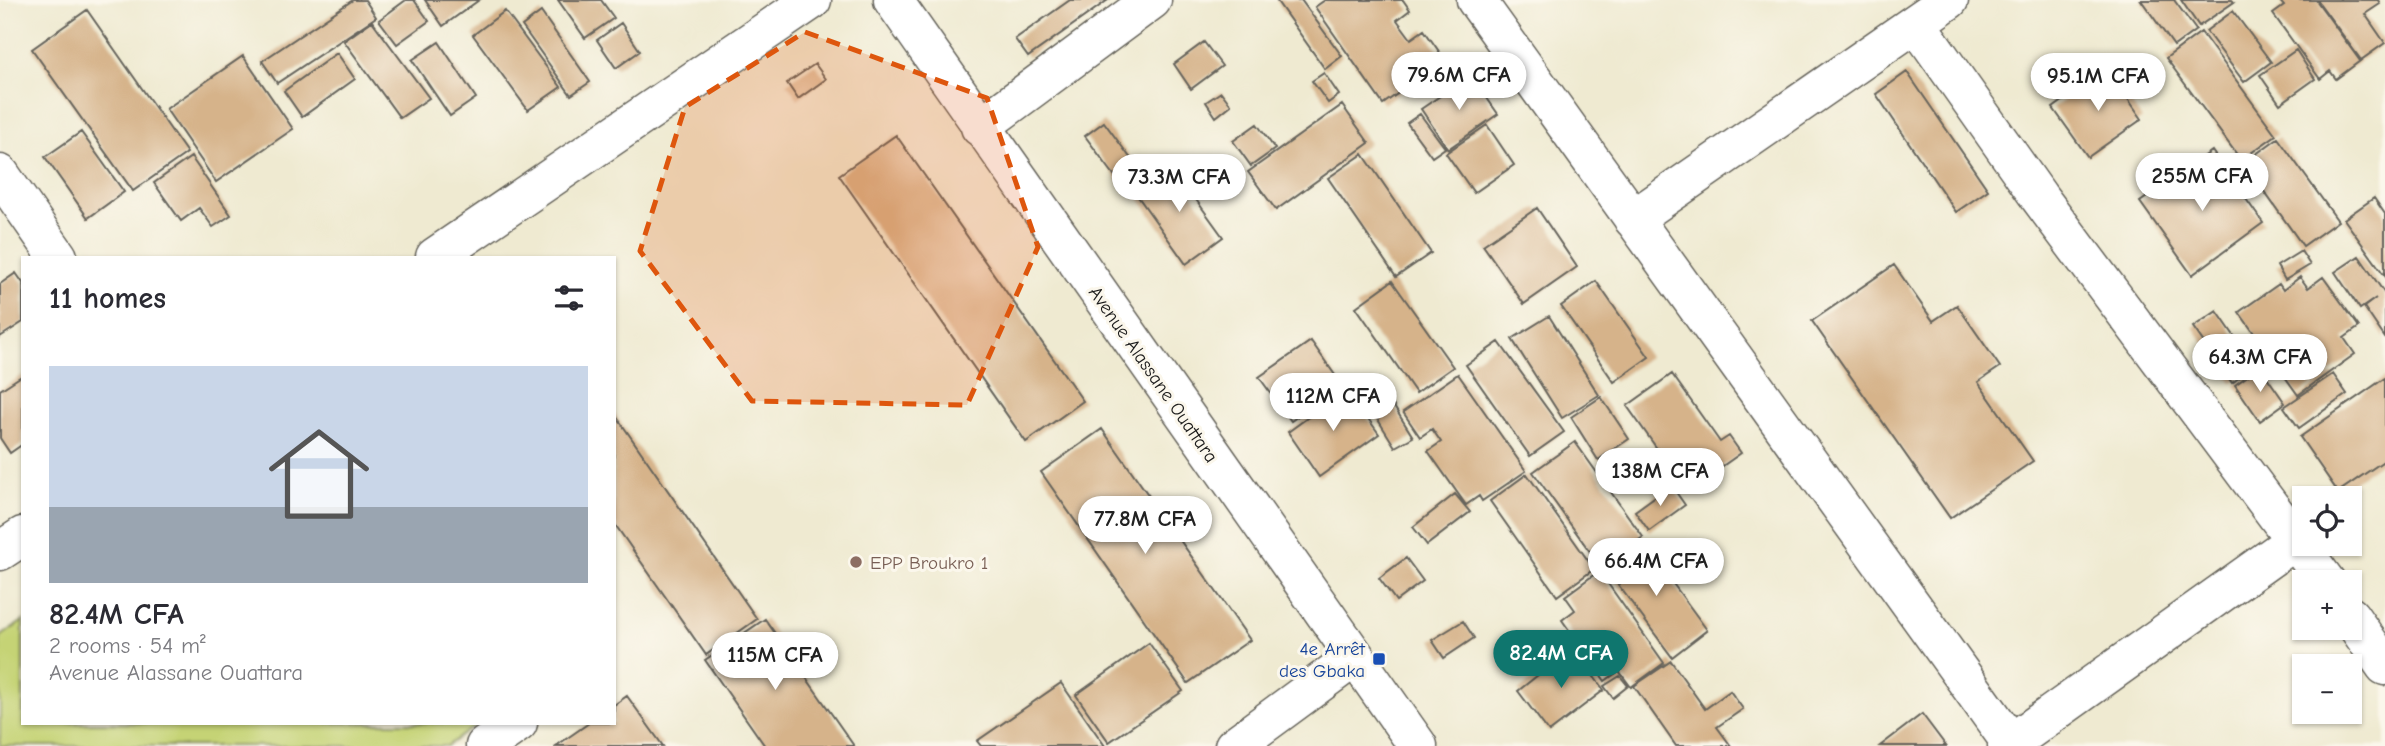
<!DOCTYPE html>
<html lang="en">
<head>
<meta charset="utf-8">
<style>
  body { margin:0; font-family:"Comic Neue",sans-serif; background:#f2f2f3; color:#2b2b33; height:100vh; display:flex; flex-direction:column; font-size:26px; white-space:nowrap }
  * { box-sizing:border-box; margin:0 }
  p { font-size:23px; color:#7c7c81 }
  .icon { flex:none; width:38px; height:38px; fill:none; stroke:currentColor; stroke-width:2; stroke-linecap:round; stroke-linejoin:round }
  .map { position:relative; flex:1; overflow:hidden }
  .side { position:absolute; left:21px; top:256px; width:595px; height:469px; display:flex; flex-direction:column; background:#fff; border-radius:0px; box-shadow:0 2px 5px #0004 }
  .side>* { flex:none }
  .tools { position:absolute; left:2292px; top:486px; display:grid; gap:14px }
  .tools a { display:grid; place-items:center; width:70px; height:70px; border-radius:0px; background:#fff; box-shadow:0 2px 5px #0004; font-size:35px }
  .price { position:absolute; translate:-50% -60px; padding:0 16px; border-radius:24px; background:#fff; color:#222; font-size:23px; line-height:46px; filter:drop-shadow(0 2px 4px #0008) }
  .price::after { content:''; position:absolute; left:50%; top:42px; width:21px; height:16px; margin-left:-10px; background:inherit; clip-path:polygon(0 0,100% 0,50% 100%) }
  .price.active { background:#0f766e; color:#fff }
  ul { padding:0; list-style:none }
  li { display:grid; align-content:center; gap:14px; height:371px; padding:0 28px }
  li span { display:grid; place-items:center; height:217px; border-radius:0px; color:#555 }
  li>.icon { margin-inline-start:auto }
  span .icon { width:126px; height:126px; fill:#fffc; stroke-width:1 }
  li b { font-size:30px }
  h2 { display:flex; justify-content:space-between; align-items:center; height:84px; padding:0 28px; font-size:30px }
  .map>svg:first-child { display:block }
</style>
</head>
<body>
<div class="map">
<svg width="2385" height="746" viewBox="0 0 2385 746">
  <rect width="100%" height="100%" fill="#fbf7ec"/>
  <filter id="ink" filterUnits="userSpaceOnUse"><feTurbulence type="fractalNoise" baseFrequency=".0143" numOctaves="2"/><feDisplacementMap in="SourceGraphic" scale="14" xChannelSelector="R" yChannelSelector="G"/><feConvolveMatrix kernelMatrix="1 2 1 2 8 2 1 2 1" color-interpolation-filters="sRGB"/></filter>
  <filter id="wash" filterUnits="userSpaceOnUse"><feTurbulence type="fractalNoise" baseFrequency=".00686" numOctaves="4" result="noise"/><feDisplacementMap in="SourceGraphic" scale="28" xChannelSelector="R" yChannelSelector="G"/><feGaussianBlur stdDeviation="1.57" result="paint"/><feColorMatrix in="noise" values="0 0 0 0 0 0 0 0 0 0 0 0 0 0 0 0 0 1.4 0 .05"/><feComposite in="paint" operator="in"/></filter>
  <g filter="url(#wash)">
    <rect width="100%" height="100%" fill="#efead1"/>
    <path fill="#c5d375" stroke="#707848" stroke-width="2" d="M23 621V723H479L447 746H0V637Z"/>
    <g id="blocks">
      <path fill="#d6b38a" d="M353 0H365L376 17 277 83 262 61Z
        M406 0H414L429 21 397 44 379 20Z
        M425 0H479L443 26Z
        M558 0H601L614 18 585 38Z
        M1070 0H1108L1028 57 1015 39Z
        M1276 0H1301L1342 56 1325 69Z
        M1325 0H1403L1410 10 1397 20 1411 39 1424 30 1445 60 1383 104 1315 7Z
        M2141 0H2174L2196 30 2174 46Z
        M2181 0H2232L2234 2 2199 26Z
        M2279 0H2316L2360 61 2336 79 2330 71 2320 79 2273 14 2284 6Z
        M2317 0H2378L2380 4 2365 14 2385 43 2361 60Z
        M87 10 187 153 133 191 32 49Z
        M505 11 561 87 528 110 473 35Z
        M2233 11 2271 62 2244 82 2206 31Z
        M541 12 590 82 571 95 522 26Z
        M372 21 429 98 400 118 344 41Z
        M621 23 640 51 616 68 597 40Z
        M2201 32 2276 135 2241 160 2166 58Z
        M439 42 476 98 450 116 412 60Z
        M1204 42 1222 66 1191 89 1174 64Z
        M2296 50 2315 79 2280 104 2260 75Z
        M337 53 355 79 302 117 284 91Z
        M243 56 293 129 216 182 166 109Z
        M815 64 826 79 798 99 787 83Z
        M2107 69 2142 119 2088 157 2053 108Z
        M1907 72 1988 190 1956 212 1876 94Z
        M1324 73 1339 95 1328 103 1312 81Z
        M1471 75 1498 114 1448 149 1421 109Z
        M1221 92 1231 105 1216 117 1206 102Z
        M1342 105 1369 143 1276 210 1248 172Z
        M1420 114 1445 148 1432 157 1407 123Z
        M1104 122 1145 178 1126 191 1085 136Z
        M1257 124 1275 149 1251 166 1233 141Z
        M1487 125 1514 165 1474 193 1446 153Z
        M81 132 124 192 88 218 45 157Z
        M896 135 1083 401 1026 442 839 175Z
        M2278 138 2338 221 2303 246 2244 163Z
        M2212 151 2263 223 2192 275 2140 202Z
        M1363 154 1431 253 1396 277 1328 178Z
        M191 157 231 215 213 227 199 208 181 221 154 183Z
        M1171 165 1223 237 1186 264 1134 191Z
        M2374 198 2385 214V276L2344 219Z
        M1537 208 1577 267 1524 304 1483 245Z
        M2301 251 2310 265 2285 280 2277 266Z
        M2359 256 2385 294V338L2364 307 2376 298 2360 309 2335 272Z
        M1894 265 1933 321 1957 305 2000 367 1978 382 2033 461 1950 518 1812 321Z
        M16 273 23 283V322L0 337V284Z
        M2300 277 2308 288 2323 277 2359 327 2344 338 2355 354 2298 395 2239 312 2279 284 2283 290Z
        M1392 281 1453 367 1416 393 1356 307Z
        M1596 281 1649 357 1614 382 1561 306Z
        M2217 311 2255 366 2232 383 2193 327Z
        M1549 316 1599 395 1562 418 1512 339Z
        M1311 341 1342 385 1291 421 1259 377Z
        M1499 342 1564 432 1530 456 1466 365Z
        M2260 367 2285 403 2260 421 2235 385Z
        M1458 374 1526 471 1482 501 1479 496 1466 505 1428 451 1441 442 1432 429 1420 437 1403 412Z
        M1672 374 1720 442 1729 436 1741 453 1687 491 1627 406Z
        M2333 374 2347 394 2299 428 2284 407Z
        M23 375V444L10 453 0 438V390Z
        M2385 378V460L2338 492 2300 437Z
        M1379 383 1413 437 1395 447 1362 394Z
        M1347 389 1379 434 1319 477 1288 432Z
        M1601 397 1629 439 1598 460 1571 417Z
        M614 413 757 619 706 655 614 523Z
        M1102 429 1250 640 1188 683 1041 472Z
        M1575 442 1643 537 1601 567 1533 472Z
        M1527 474 1594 569 1557 596 1490 501Z
        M1671 485 1685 505 1649 531 1635 511Z
        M1455 494 1470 512 1427 545 1413 527Z
        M1641 540 1707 630 1672 657 1605 567Z
        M1406 558 1423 581 1396 601 1379 578Z
        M1599 571 1664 663 1631 687 1619 671 1605 681 1562 620 1575 610 1565 596Z
        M765 619 854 746H765L705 660Z
        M1463 621 1474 638 1444 658 1432 640Z
        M1149 643 1183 691 1109 742 1076 695Z
        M1572 648 1604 690 1549 732 1518 691Z
        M1671 661 1705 709 1730 691 1743 709 1717 727 1731 746H1676L1634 686Z
        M1620 676 1628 686 1613 698 1604 686Z
        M1061 683 1105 746H981L977 741Z
        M627 696 663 746H556L589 723H614V705Z
        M1922 714 1946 746H1880Z"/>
    </g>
  </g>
  <g filter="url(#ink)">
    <use href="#blocks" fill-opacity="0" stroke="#66645b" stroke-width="2"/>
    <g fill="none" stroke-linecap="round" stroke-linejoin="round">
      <defs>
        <path id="minor" d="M1476 0 2011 743
          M1916 23 2039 197 2327 583
          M980 127 1152 0
          M0 174 58 257
          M1633 219 1949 0
          M435 257 812 0
          M0 551 23 536
          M2350 616 2385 666
          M485 746 518 723
          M1234 746 1355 657
          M2007 746 2297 539"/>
        <path id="tertiary" d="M893 0 1418 746"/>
      </defs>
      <use href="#minor" stroke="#66645b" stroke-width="41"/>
      <use href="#tertiary" stroke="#66645b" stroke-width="41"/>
      <use href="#minor" stroke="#fff" stroke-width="38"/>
      <use href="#tertiary" stroke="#fff" stroke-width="38"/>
    </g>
  </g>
  <path fill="#de560d" fill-opacity="0.2" stroke="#de560d" stroke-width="5" stroke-dasharray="14 9" stroke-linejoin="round" d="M805 32 987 98 1038 247 967 405 752 401 640 251 685 107Z"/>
  <circle fill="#8d6e63" stroke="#fbf7ec" stroke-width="2.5" cx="856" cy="562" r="7"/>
  <rect fill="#1a4fb4" stroke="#fbf7ec" stroke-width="2.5" x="1372" y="652" width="14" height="14" rx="3.5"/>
  <g text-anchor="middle" stroke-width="6" stroke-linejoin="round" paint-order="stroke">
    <g font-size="19" fill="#1c1c1c" stroke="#fbf7ec">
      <text transform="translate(1154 374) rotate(55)" y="7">Avenue Alassane Ouattara</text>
    </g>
    <g font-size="19" fill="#785e54" stroke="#fbf7ec" text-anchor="start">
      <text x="870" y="569">EPP Broukro 1</text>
    </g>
    <g font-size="19" fill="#164399" stroke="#fbf7ec" text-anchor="end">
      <text x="1365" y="655">4e Arrêt<tspan x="1365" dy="22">des Gbaka</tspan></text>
    </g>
  </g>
</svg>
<div class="tools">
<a><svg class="icon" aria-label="locate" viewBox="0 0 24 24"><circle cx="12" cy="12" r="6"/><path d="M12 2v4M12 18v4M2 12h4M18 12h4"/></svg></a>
<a>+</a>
<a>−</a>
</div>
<b class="price" style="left:1459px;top:112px">79.6M CFA</b>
<b class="price" style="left:2098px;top:113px">95.1M CFA</b>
<b class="price" style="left:2202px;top:213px">255M CFA</b>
<b class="price" style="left:1179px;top:214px">73.3M CFA</b>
<b class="price" style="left:2260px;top:394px">64.3M CFA</b>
<b class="price" style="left:1333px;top:433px">112M CFA</b>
<b class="price" style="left:1660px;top:508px">138M CFA</b>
<b class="price" style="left:1145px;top:556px">77.8M CFA</b>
<b class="price" style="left:1656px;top:598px">66.4M CFA</b>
<b class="price active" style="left:1561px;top:690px">82.4M CFA</b>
<b class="price" style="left:775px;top:692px">115M CFA</b>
<section class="side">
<h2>11 homes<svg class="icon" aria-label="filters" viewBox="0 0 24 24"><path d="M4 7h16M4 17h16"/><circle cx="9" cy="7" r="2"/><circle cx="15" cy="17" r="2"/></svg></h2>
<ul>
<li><span style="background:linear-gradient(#c9d6e8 65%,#9aa5b1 0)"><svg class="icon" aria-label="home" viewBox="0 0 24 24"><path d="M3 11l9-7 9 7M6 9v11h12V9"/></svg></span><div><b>82.4M CFA</b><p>2 rooms · 54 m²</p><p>Avenue Alassane Ouattara</p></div></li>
</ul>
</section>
</div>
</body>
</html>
